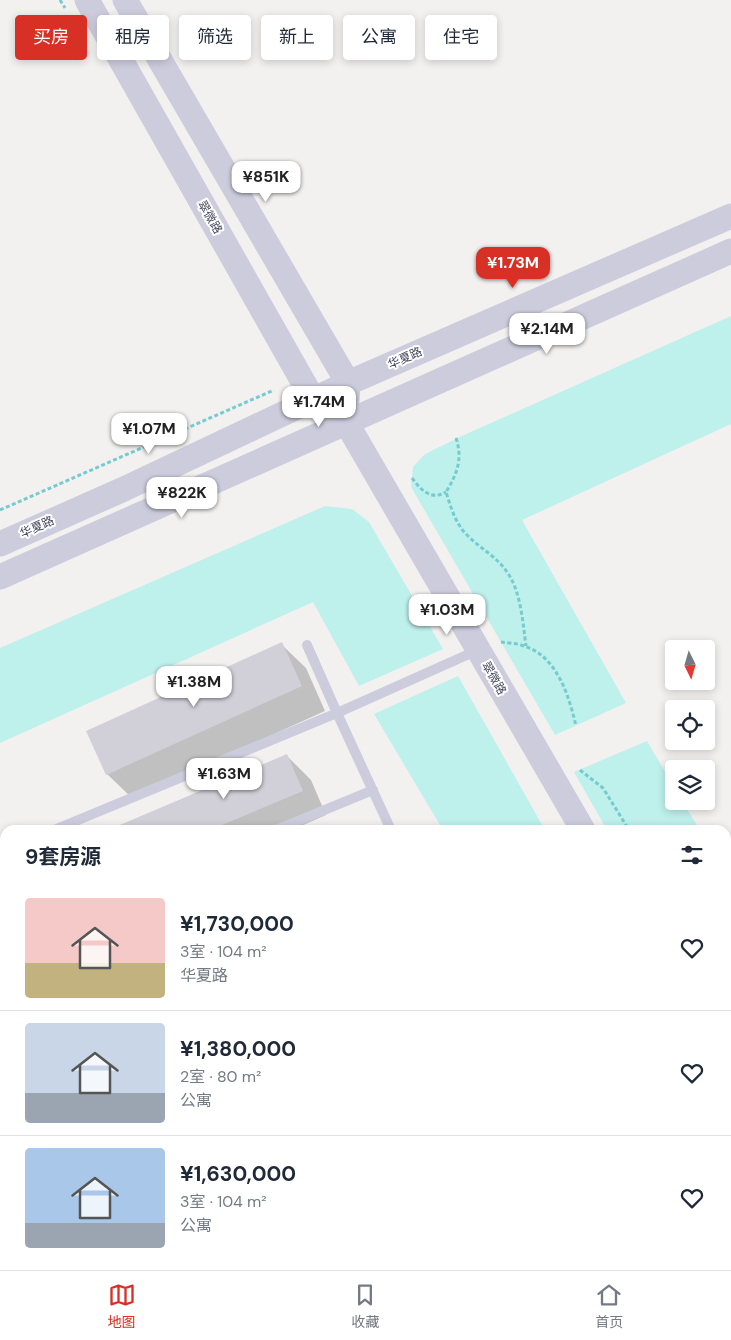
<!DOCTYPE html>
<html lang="zh">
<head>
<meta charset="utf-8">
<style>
  body { margin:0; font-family:"DM Sans","Noto Sans SC",sans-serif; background:#f2f2f3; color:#1f2937; height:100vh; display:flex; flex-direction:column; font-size:19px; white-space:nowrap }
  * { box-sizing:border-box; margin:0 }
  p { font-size:16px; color:#747a83 }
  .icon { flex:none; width:28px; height:28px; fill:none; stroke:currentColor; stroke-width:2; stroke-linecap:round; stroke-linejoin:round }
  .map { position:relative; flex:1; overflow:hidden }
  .sheet { position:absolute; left:0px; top:825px; width:731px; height:445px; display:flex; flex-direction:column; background:#fff; border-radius:15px 15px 0 0; box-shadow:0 2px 8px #0003 }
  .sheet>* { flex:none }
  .top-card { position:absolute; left:15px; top:15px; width:701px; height:45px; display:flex; gap:10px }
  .needle { width:32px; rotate:175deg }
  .fabs { position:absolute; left:665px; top:640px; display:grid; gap:10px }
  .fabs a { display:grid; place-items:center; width:50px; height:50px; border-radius:5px; background:#fff; box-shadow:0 2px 8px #0003; font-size:25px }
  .price { position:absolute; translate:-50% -42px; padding:0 11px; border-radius:10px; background:#fff; color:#222; font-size:16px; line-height:32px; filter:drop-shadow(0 1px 2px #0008) }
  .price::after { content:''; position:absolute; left:50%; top:30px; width:15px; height:11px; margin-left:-8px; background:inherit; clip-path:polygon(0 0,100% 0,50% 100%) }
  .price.on { background:#d93025; color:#fff }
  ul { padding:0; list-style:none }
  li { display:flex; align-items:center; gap:15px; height:125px; padding:0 25px }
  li+li { border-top:1px solid #e0e1e3 }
  li span { display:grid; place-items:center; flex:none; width:140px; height:100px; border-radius:5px; color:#555 }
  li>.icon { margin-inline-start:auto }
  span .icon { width:60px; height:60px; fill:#fffc; stroke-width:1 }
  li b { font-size:21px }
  h2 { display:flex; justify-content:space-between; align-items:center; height:60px; padding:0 25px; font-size:21px }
  .pill { padding:0 18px; border-radius:5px; background:#fff; box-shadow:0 2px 8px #0003; font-size:18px; line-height:45px }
  .pill.on { background:#d93025; color:#fff }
  .tab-bar { display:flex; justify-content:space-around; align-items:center; height:70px; border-top:1px solid #e0e1e3; background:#fff; font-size:14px; color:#747a83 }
  .tab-bar a { display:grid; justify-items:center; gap:2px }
  .tab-bar .on { color:#d93025 }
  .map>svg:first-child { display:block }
</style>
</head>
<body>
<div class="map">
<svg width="731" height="1270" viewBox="0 0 731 1270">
  <rect width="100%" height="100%" fill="#f2f1f0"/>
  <path fill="#bef0ec" d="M731 316V424L522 520 626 703 555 735 411 487 413 467 425 454 464 435Z
    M325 506 352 509 369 522 443 649 359 686 313 602 0 743V648Z
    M458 676 545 830H443L374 714Z
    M647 741 674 787V801H682L700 830H607L574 772Z
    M726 874 731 882V1041L726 1032Z
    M726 1149 731 1157V1197L726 1199Z
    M731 1258V1270H708L718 1265H726V1260Z"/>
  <path fill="#0003" d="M281 644 306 668 325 711 132 798 107 774Z
    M287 756 311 780 326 815 292 830H112Z"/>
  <path fill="#d1cfd8" d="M282 642 302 686 106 775 86 731Z
    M287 754 303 791 210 830H108Z"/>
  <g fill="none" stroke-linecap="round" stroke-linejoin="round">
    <path stroke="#75cbcf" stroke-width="3" stroke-dasharray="4 2.5" stroke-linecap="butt" d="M60 0 65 8
      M456 438C463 459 457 474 446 492 451 508 456 525 468 536 481 549 497 557 507 572 521 591 523 624 526 646
      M412 478C421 490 431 501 446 492
      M0 510 274 390
      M501 642C508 643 517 643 524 646 557 656 569 696 576 726
      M580 770 603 788 629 830
      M726 970 731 975"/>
    <path stroke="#ccd" stroke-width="10" d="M307 645 337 713 478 650
      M54 830 337 713 391 830
      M276 830 373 790
      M0 961 5 959"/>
    <path stroke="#ccd" stroke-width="25" d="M87 0 314 401 346 422 583 830
      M125 0 348 383 347 400
      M0 544 124 489 348 383 731 216
      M0 577 731 251
      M726 1077 731 1085"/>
  </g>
  <g text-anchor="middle" stroke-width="4" stroke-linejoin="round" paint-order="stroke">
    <g font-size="12" fill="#48475e" stroke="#fff">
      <text transform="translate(210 217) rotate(60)" y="4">翠微路</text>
      <text transform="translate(405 358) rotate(-24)" y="4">华夏路</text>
      <text transform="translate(37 527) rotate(-24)" y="4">华夏路</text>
      <text transform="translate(494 678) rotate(60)" y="4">翠微路</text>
    </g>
  </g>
</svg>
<div class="fabs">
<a><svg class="needle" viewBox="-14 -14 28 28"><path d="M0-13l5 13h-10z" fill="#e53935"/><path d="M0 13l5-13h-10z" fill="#747a83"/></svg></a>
<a><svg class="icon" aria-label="locate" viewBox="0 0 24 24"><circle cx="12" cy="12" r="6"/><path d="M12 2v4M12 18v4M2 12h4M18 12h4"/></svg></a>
<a><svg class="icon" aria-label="layers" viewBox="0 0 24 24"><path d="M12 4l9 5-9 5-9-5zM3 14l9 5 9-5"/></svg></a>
</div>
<b class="price" style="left:266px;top:203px">¥851K</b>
<b class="price on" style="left:513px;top:289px">¥1.73M</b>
<b class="price" style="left:547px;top:355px">¥2.14M</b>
<b class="price" style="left:319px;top:428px">¥1.74M</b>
<b class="price" style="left:149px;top:455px">¥1.07M</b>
<b class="price" style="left:182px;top:519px">¥822K</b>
<b class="price" style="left:447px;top:636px">¥1.03M</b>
<b class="price" style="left:194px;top:708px">¥1.38M</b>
<b class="price" style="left:224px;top:800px">¥1.63M</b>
<div class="top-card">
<a class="pill on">买房</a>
<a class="pill">租房</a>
<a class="pill">筛选</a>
<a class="pill">新上</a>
<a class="pill">公寓</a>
<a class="pill">住宅</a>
</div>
<section class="sheet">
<h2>9套房源<svg class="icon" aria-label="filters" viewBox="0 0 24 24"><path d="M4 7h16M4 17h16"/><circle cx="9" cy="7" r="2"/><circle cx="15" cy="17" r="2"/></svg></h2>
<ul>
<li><span style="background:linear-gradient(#f6c9c9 65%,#c2b280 0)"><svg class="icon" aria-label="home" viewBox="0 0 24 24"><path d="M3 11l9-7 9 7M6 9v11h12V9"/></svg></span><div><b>¥1,730,000</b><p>3室 · 104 m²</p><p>华夏路</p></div><svg class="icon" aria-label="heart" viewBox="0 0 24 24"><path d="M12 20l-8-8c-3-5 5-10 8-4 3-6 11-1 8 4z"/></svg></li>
<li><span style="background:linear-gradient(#c9d6e8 70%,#9aa5b1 0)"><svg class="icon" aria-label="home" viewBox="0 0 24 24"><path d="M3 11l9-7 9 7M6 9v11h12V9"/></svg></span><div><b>¥1,380,000</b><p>2室 · 80 m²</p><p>公寓</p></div><svg class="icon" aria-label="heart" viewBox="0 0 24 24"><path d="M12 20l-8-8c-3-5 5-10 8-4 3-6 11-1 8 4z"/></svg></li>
<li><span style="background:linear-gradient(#a9c7e8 75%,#9aa5b1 0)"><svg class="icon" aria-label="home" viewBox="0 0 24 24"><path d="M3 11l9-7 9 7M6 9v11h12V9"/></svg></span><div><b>¥1,630,000</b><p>3室 · 104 m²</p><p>公寓</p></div><svg class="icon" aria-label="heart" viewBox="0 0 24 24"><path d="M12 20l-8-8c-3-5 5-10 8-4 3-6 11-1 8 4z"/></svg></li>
</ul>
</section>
</div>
<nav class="tab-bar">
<a class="on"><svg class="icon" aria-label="map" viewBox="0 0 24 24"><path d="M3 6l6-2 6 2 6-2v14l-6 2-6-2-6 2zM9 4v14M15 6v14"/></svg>地图</a>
<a><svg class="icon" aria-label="saved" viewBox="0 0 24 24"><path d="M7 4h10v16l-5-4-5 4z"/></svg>收藏</a>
<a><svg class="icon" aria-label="home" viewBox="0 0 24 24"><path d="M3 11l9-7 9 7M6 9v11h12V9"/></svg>首页</a>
</nav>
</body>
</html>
